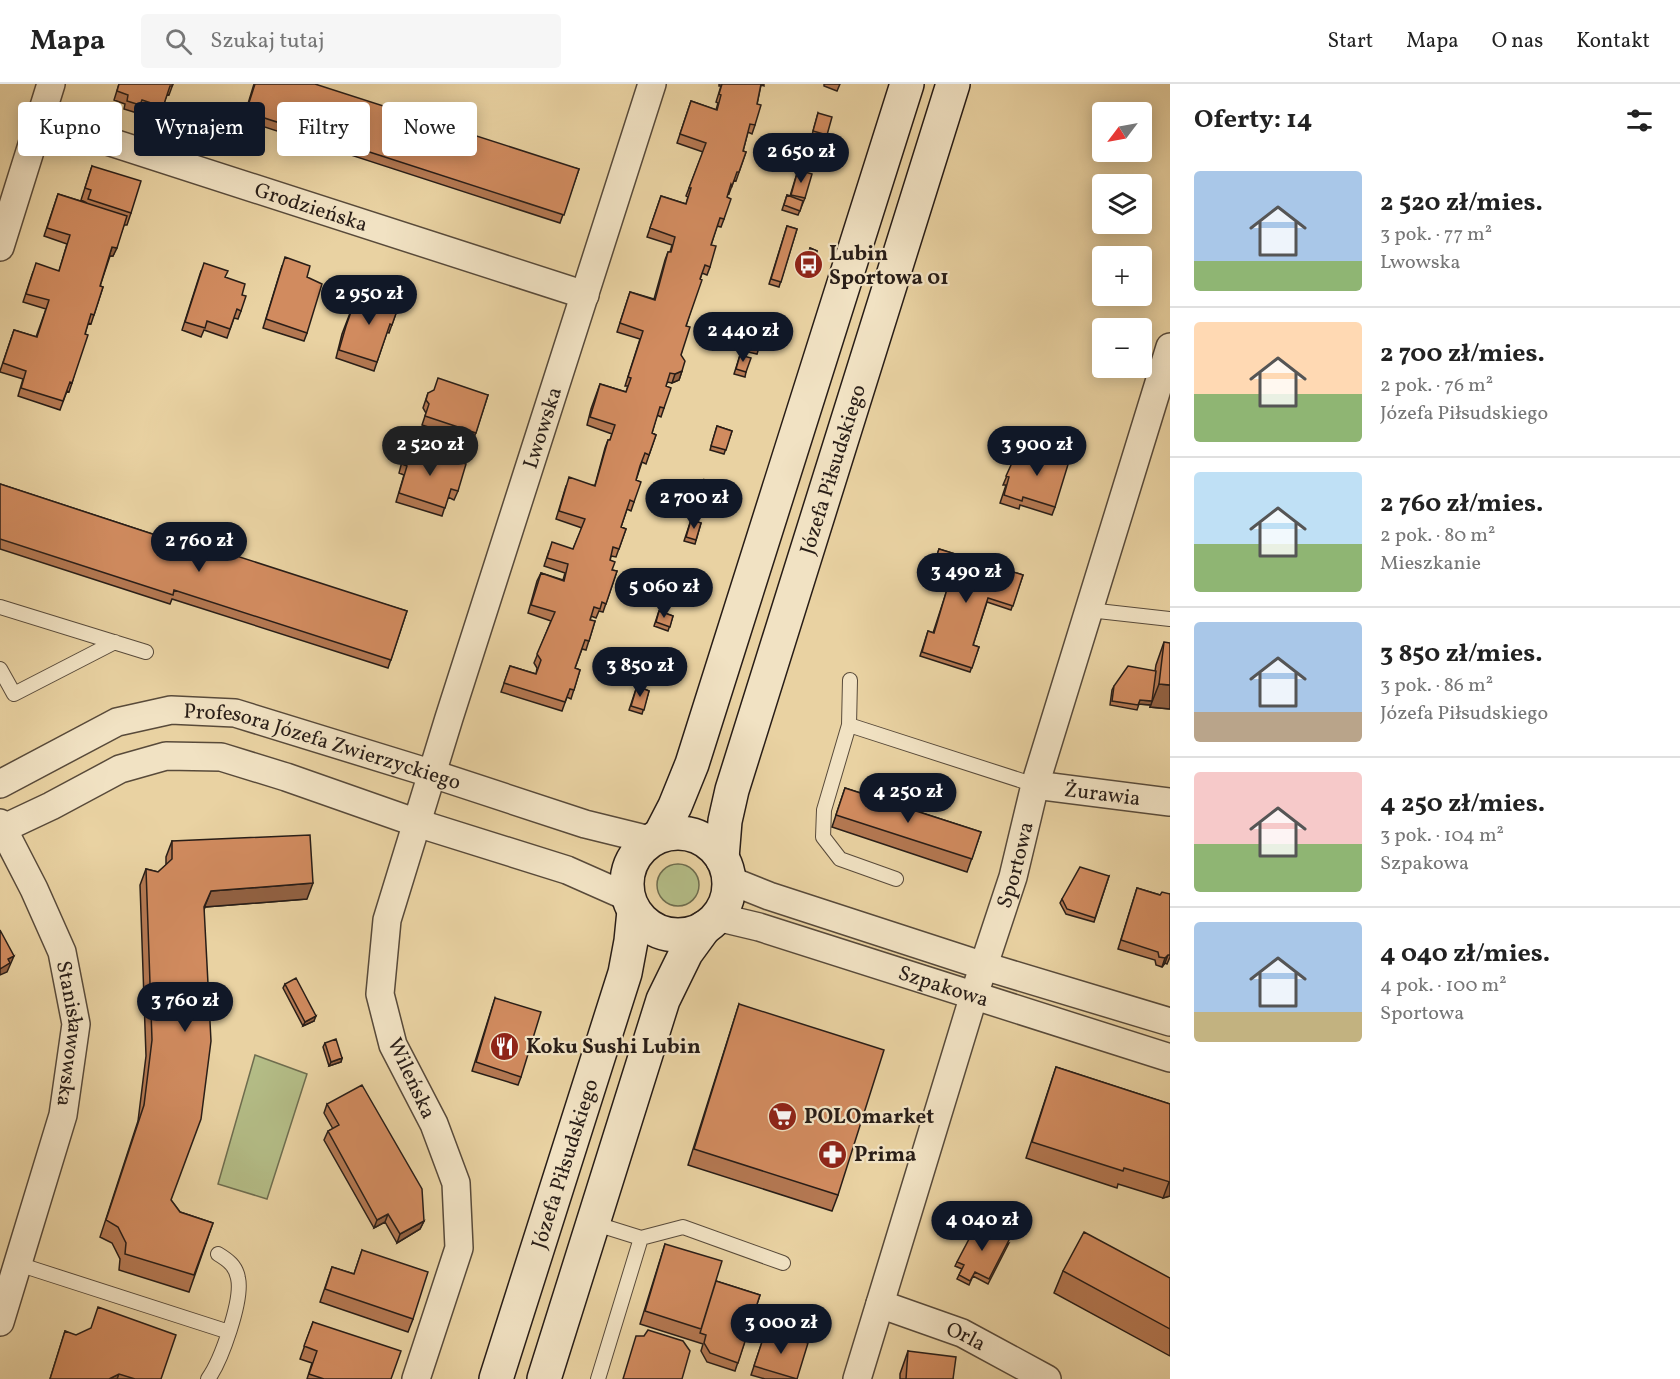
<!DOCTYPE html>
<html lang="pl">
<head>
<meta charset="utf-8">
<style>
  body { margin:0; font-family:Vollkorn,serif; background:#f6f6f6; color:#222; height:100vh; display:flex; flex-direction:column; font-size:22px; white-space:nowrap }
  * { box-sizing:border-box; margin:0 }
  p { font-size:20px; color:#767676 }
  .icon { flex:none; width:33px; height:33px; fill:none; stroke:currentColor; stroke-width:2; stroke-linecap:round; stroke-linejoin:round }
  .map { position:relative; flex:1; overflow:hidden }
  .drawer { display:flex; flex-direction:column; background:#fff; width:510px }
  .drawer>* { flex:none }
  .banner { position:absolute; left:18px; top:18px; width:570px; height:54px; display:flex; gap:12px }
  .needle { width:39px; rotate:238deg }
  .fabs { position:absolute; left:1092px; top:18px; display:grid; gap:12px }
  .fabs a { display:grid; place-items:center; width:60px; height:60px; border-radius:6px; background:#fff; box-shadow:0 3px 15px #0003; font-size:30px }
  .price { position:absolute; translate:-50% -51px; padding:0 14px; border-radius:21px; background:#111827; color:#fff; font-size:20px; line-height:39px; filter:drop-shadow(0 2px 3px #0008) }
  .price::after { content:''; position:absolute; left:50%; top:36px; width:18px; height:14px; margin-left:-9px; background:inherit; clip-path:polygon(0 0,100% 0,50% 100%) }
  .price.selected { background:#222; color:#fff }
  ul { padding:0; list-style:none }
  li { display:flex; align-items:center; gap:18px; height:150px; padding:0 24px }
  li+li { border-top:2px solid #e0e0e0 }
  li span { display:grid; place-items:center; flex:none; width:168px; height:120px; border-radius:6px; color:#555 }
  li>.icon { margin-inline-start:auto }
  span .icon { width:72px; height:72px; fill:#fffc; stroke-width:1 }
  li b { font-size:26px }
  h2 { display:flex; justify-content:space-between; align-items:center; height:72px; padding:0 24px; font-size:26px }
  .tag { padding:0 21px; border-radius:6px; background:#fff; box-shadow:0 3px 15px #0003; font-size:21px; line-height:54px }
  .tag.selected { background:#111827; color:#fff }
  header { display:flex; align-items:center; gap:36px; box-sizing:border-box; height:84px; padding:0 30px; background:#fff; border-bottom:2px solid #e0e0e0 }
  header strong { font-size:28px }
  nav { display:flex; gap:33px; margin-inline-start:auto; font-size:21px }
  .search { width:420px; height:54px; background:#f6f6f6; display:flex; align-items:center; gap:15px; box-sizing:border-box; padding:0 21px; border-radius:6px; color:#767676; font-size:22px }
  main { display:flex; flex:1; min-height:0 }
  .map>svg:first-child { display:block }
</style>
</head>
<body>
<header>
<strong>Mapa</strong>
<div class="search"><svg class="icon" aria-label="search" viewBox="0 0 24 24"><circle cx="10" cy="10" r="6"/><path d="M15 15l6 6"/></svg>Szukaj tutaj</div>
<nav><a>Start</a><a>Mapa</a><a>O nas</a><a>Kontakt</a></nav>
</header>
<main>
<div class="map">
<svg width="1170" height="1295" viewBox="0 0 1170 1295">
  <rect width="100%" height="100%" fill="#e9d2a2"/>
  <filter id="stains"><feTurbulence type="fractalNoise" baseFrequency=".00333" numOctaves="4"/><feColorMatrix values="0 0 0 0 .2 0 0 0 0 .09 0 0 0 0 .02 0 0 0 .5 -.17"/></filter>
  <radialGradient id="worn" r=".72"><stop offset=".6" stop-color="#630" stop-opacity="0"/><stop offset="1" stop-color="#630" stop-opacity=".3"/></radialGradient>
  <path fill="#b4bd87" stroke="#6e6d4f" stroke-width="1.5" d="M657 801a21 21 0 1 1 42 0a21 21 0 1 1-42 0Z
    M255 971 307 990 267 1115 218 1100Z"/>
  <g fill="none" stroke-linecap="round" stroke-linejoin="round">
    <defs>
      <path id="lane" d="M0 523 146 568
        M1089 526 1170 535
        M0 585 14 610 115 558
        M850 596 849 641 1035 701
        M849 641 824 726 823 753 840 775 896 795
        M593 1139 641 1154 683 1143 783 1179
        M18 1180 229 1248
        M208 1295C221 1277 243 1216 238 1194 236 1182 228 1176 218 1170
        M598 1295 641 1154"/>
      <g id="street">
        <path id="s1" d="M39 35 585 211"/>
        <path d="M0 163 51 0"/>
        <path id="s2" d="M0 700 117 638 171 626 235 629 433 690 585 740 650 756"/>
        <path id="s3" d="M1035 701 1170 718"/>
        <path id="s4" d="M0 739 34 805 62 868 76 940 63 1031 0 1238"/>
        <path d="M0 746 51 722 120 685 166 672 221 673 286 693 417 739 567 786 628 813"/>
        <path d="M729 796 769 812 984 882 1170 938"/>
        <path id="s5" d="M717 833 759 843 1170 974"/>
        <path id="s6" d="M880 1220 962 1249 1047 1295"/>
        <path id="s7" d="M416 1295 459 1164 456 1099 434 1040 393 961 380 910 387 836 449 634 652 0"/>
        <path id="s8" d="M857 1295 974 911 1013 793 1035 701 1170 263"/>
      </g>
      <g id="secondary">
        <circle cx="678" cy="800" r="51"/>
        <path d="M660 751 675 722 692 680 907 0"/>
        <path id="s9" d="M722 774 725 737 732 706 953 0"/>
        <path id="s10" d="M496 1295 625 889 631 857 634 827"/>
        <path d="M544 1295 663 916 686 869 705 843"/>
      </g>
    </defs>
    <use href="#lane" stroke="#584a3a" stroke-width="16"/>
    <use href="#street" stroke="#584a3a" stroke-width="30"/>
    <use href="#secondary" stroke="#281d17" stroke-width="36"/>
    <use href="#lane" stroke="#f1e2c3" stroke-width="14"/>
    <use href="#street" stroke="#f1e2c3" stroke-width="27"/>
    <use href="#secondary" stroke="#f1e2c3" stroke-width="33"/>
  </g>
  <path fill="#b47852" stroke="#281d17" stroke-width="1.5" d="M119 0H173L169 11 167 10 160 31 139 24 137 29 124 25 125 20 114 16Z
    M254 0 579 85 560 139 243 36Z
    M719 0H764V2L761 1 757 20 755 41 752 50 748 48 743 67 746 68 736 97 734 96 729 110 728 109 727 113 724 135 721 143 717 142 711 161 710 183 707 191 702 189 686 242 681 271 682 287 679 296 672 299 667 298 666 302 664 324 661 333 657 331 652 349 656 351 646 380 642 378 636 396 634 418 631 427 627 425 621 443 626 445 616 473 611 472 610 476 612 486 617 487 603 528 599 527 596 534 591 532 590 536 595 537 586 566 582 565 575 584 580 586 571 615 567 613 562 627 501 608 510 582 536 590 537 584 534 579 551 537 528 529 537 497 541 489 563 496 565 489 544 482 549 467 573 465 582 444 556 435 566 402 595 401 605 364 608 356H610L612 350 587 341 591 325 600 300 626 308 628 302H625L640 255 617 248 630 208 654 215 665 176 668 168H670L672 161 647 153 661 112 686 120 688 113 686 112 703 68 677 59 691 17 716 26 718 19 716 18 721 2H719Z
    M824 0H840L837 7 824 2Z
    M818 29 827 51 825 55 812 51Z
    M92 82 131 129 127 141H124L113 172H110L100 202 103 203 91 240 88 239 85 250 72 299 69 308 67 307 60 326 18 312 23 295 0 288V287L14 246 36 253 46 225 23 218 33 188 59 187 67 160 44 152 58 110 87 119 81 116Z
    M798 86 805 114 798 131 782 126 787 111 790 112Z
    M787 142 797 145 779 203 769 200Z
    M810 164 817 167 809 189 803 187Z
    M282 182 307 193V249L304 257 263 244Z
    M201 187 225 193 242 211 241 227 238 235 234 234 227 254 204 246 201 253 182 246Z
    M357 211 378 218 401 215 389 249 387 248 374 287 336 274 342 250Z
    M760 230 769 232 757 270 748 268Z
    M740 271 746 288 745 293 734 290Z
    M428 309 488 311 473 357 422 341 426 329 423 324Z
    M717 342 732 347 724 370 710 366Z
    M1017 368 1055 423 1052 431 1020 421 1019 425 1000 419 1006 401H1003Z
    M404 370 425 371 458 407 454 416 448 413 442 432 396 418 404 391 399 389Z
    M704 396 712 413 710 417 698 414Z
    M0 400 189 462 407 527 388 584 172 515 170 520 0 465Z
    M691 436 701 439 695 460 684 457Z
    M939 465 1023 491 1011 526 987 518 973 561 979 563 970 588 920 572 928 547 933 549 947 506 928 500Z
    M659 527 673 532 668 547 654 542Z
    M1164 558 1170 625 1150 623 1151 621 1139 620 1137 626 1110 621 1112 606 1114 602 1155 587 1156 581Z
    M637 602 649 607 642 630 629 626Z
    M845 704 981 748 967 788 832 743Z
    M172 757 307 815 205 823 204 826 171 1116 180 1128 213 1139 189 1208 119 1186 120 1175 112 1159 100 1153 138 1037 146 972 140 801 146 785 158 788 166 781V773Z
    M1109 792 1094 838 1066 830 1060 819 1062 815Z
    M1137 804 1160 811 1170 810V873L1167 880 1165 879 1162 883 1156 881 1155 876 1118 865Z
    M285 900 314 937 303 942 283 904Z
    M495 914 521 993 518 1001 472 987Z
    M739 920 838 1111 832 1127 688 1081Z
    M325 959 342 974 341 978 329 982 323 963Z
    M1056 983 1170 1020V1112L1163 1114 1118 1100 1117 1104 1026 1074Z
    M327 1020 424 1137 420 1145 397 1159 385 1138 374 1144 324 1056 328 1047 333 1045 324 1029Z
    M1009 1159 988 1200 973 1192 969 1201 957 1195 962 1185 955 1182 957 1178Z
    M665 1160 716 1197 760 1211 735 1287 707 1278 701 1267 703 1260 640 1240Z
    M362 1166 413 1235 408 1248 320 1218 332 1183 354 1190Z
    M1063 1187 1170 1194V1272L1054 1209Z
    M313 1238 391 1295H307L312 1279 300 1275Z
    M766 1246 797 1295H765L751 1291Z
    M65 1247 161 1295H50Z
    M908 1267 953 1295H900V1290Z"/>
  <path fill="#926142" stroke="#281d17" stroke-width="1.5" d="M112 163 117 164 113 172H109Z
    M682 287 679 296 672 299 675 290Z
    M1159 600 1170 601V625L1150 623Z
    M1140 616 1152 617 1151 621 1138 620Z
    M313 799 307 815 205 823 198 839 211 807Z
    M1168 871 1165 879 1162 883 1165 874Z
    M14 872 7 888 0 891V885L8 875Z
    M316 932 314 937 303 942 305 938Z
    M342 974 341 978 329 982 331 978Z
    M1169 1098H1170V1112L1163 1114Z
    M388 1130 385 1138 374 1144 377 1136Z
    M424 1137 420 1145 397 1159 400 1150Z
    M119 1290 117 1295H109Z"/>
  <path fill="#d18b5f" stroke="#281d17" stroke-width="1.5" d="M119 0H173L172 2H170L163 23 142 16 140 21 127 17 128 11 117 7Z
    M255 0H315L579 85 564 131 246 28Z
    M722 0H761L757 20 761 21 755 41 750 40 743 67 746 68 739 88H737L732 102 731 100 727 113 731 115 724 135 720 134 711 161 716 162 710 183 705 181 700 195 702 196 686 242 690 243 681 271 685 277 682 287 675 290 670 289 666 302 671 304 664 324 660 323 652 349 656 351 649 371 645 369 640 382 636 396 641 398 634 418 630 416 621 443 626 445 619 465 613 463 610 476 615 478 612 486 617 487 606 520 602 518 600 525 594 523 590 536 595 537 589 557 585 556 575 584 580 586 574 606 570 605 565 618 504 599 510 582 536 590 541 576 537 570 555 528 531 521 541 489 564 497 568 480 547 474 552 458 573 465 585 435 559 427 569 393 595 402 608 356H610L615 341 590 333 595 317 600 300 626 308 631 294 628 293 643 247 620 239 630 208 655 216 668 168H671L675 153 650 144 661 112 686 120 691 104H689L706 59 680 50 691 17 717 26 721 11 719 10Z
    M818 29 832 33 827 51 813 47Z
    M92 82 141 97 131 129 88 115 91 106 85 104Z
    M798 86 812 90 805 114 791 111Z
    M58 110 127 132 117 164 112 163 100 202 103 203 94 231 91 230 85 250 88 251 72 299 70 298 63 317 21 304 26 287 3 279 14 246 37 253 49 216 26 210 36 179 59 187 70 151 47 144Z
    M787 111 803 117 800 127 784 121Z
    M787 142 797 145 781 198 771 195Z
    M810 164 817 167 811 185 804 183Z
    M285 173 310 182 307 193 322 200 307 249 266 235Z
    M204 179 228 187 225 193 245 200 242 211 246 212 241 227 237 225 230 245 207 237 205 244 185 238Z
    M381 208 401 215 392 241 390 240 377 278 339 266 346 242 357 211 378 218Z
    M760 230 769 232 759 266 750 264Z
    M740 271 751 274 746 288 736 285Z
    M438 294 488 311 476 349 425 332 429 320 426 316 428 309 434 306Z
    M717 342 732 347 726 366 711 362Z
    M407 362 426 367 425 371 429 373 430 369 466 380 458 407 451 405 445 424 399 409 407 382 402 380Z
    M1036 363 1070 374 1055 423 1023 413 1022 417 1004 411 1009 393 1006 392 1017 368 1033 373Z
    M704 396 716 399 712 413 700 410Z
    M0 400 189 462 190 457 407 527 391 576 174 506 173 511 0 455Z
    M691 436 701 439 696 456 686 453Z
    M939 465 1023 491 1013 522 988 514 973 561 979 563 972 584 922 568 928 547 934 549 948 502 929 495Z
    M659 527 673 532 670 543 656 538Z
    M1164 558 1170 559V601L1159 600Z
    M1128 582 1156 587 1152 617 1140 616 1138 621 1112 617 1114 602Z
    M637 602 649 607 644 626 631 622Z
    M845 704 981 748 972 775 836 731Z
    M310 751 313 799 211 807 204 823 211 957 201 1035 171 1116 180 1128 213 1139 194 1191 125 1170 126 1159 118 1143 106 1136 144 1021 152 956 146 785 158 788 172 775V757Z
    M1080 783 1109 792 1095 834 1067 825 1062 815Z
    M1137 804 1160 811 1162 808 1170 810V871H1168L1165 874 1159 873 1158 868 1121 856Z
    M0 846 14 872 8 875 10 879 0 885Z
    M296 894 316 932 305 938 285 900Z
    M495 914 541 928 521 993 476 978Z
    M739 920 884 966 838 1111 694 1065Z
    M336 955 342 974 331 978 325 959Z
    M1056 983 1170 1020V1098L1124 1084 1123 1087 1032 1058Z
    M362 1001 422 1105 424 1137 400 1150 388 1130 377 1136 328 1047 339 1041 327 1020Z
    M978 1138 1010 1154 989 1195 975 1188 970 1197 959 1191 964 1181 957 1178Z
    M1084 1148 1170 1194V1245L1063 1187Z
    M665 1160 722 1177 701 1245 645 1227Z
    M362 1166 428 1188 413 1235 325 1205 332 1183 354 1190Z
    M716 1197 760 1211 738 1279 710 1269 704 1259 706 1251 700 1249Z
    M98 1223 176 1251 161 1295H135L119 1290 109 1295H50L65 1247 76 1251 91 1244Z
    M313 1238 401 1267 391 1295H324L309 1290 317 1267 304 1262Z
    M648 1246 683 1257 690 1267 682 1295H623L636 1252H644Z
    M766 1246 808 1259 797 1295 754 1282Z
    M908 1267 956 1273 953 1295H906Z"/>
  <defs>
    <symbol id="bus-disc" viewBox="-11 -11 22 22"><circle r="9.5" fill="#8f2418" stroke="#f1e2c3"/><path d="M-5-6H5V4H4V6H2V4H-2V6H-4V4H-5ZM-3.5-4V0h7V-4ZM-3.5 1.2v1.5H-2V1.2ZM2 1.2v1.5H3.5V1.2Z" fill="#fff"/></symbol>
    <symbol id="restaurant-disc" viewBox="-11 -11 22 22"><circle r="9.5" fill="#8f2418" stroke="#f1e2c3"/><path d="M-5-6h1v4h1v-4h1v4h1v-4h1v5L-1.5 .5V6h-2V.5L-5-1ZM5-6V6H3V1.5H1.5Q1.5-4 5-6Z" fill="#fff"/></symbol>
    <symbol id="supermarket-disc" viewBox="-11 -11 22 22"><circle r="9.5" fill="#8f2418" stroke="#f1e2c3"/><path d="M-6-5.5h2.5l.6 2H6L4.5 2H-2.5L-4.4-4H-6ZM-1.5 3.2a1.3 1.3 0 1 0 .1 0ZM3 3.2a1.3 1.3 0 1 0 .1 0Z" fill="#fff"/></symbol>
    <symbol id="pharmacy-disc" viewBox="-11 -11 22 22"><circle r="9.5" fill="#8f2418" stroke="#f1e2c3"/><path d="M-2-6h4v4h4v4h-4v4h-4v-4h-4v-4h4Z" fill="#fff"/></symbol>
  </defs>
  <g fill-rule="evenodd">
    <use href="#bus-disc" x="792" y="164" width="33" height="33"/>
    <use href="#restaurant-disc" x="488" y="946" width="33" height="33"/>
    <use href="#supermarket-disc" x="766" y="1016" width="33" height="33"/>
    <use href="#pharmacy-disc" x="816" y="1054" width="33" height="33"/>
  </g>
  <g text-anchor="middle" stroke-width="4.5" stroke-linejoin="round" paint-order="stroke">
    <g font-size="21" fill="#281d17" stroke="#f1e2c3">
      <text dy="7" stroke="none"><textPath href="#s1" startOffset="286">Grodzieńska</textPath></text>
      <text dy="7" stroke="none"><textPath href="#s7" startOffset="998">Lwowska</textPath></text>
      <text dy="7" stroke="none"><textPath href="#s9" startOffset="405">Józefa Piłsudskiego</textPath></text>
      <text dy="7" stroke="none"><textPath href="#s2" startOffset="344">Profesora Józefa Zwierzyckiego</textPath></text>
      <text dy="7" stroke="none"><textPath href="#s3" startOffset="68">Żurawia</textPath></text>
      <text dy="7" stroke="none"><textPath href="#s8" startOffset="538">Sportowa</textPath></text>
      <text dy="7" stroke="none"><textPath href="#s5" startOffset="237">Szpakowa</textPath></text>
      <text dy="7" stroke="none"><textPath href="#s4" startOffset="226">Stanisławowska</textPath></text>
      <text transform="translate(412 994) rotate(65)" y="7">Wileńska</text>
      <text dy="7" stroke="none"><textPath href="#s10" startOffset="226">Józefa Piłsudskiego</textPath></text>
      <text dy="7" stroke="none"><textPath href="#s6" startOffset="92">Orla</textPath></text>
    </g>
    <g font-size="21" font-weight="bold" fill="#281d17" stroke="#f1e2c3" text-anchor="start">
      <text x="829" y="176">Lubin<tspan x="829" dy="24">Sportowa 01</tspan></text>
      <text x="526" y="969">Koku Sushi Lubin</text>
      <text x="804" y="1039">POLOmarket</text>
      <text x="854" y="1077">Prima</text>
    </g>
  </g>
  <rect width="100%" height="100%" filter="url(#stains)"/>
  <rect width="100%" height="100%" fill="url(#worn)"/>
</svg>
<div class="fabs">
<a><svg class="needle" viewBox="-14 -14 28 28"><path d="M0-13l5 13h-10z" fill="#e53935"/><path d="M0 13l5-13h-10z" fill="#767676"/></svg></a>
<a><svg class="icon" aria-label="layers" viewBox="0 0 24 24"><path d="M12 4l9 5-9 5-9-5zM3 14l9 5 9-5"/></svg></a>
<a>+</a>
<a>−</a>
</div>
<b class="price" style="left:801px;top:100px">2 650 zł</b>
<b class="price" style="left:369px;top:242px">2 950 zł</b>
<b class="price" style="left:743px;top:279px">2 440 zł</b>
<b class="price selected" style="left:430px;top:393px">2 520 zł</b>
<b class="price" style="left:1037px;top:393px">3 900 zł</b>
<b class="price" style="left:694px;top:446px">2 700 zł</b>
<b class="price" style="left:199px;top:489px">2 760 zł</b>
<b class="price" style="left:966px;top:520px">3 490 zł</b>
<b class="price" style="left:664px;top:535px">5 060 zł</b>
<b class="price" style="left:640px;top:614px">3 850 zł</b>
<b class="price" style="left:908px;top:740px">4 250 zł</b>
<b class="price" style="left:185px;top:949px">3 760 zł</b>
<b class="price" style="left:982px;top:1168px">4 040 zł</b>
<b class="price" style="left:781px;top:1271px">3 000 zł</b>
<div class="banner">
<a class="tag">Kupno</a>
<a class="tag selected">Wynajem</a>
<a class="tag">Filtry</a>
<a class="tag">Nowe</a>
</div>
</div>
<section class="drawer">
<h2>Oferty: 14<svg class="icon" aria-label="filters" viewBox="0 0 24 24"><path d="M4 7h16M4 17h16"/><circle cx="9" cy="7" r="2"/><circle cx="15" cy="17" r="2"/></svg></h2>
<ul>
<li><span style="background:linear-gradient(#a9c7e8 75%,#8fb573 0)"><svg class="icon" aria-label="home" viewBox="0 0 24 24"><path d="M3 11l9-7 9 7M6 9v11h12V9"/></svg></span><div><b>2 520 zł/mies.</b><p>3 pok. · 77 m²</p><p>Lwowska</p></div></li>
<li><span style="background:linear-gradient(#ffd9b3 60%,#8fb573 0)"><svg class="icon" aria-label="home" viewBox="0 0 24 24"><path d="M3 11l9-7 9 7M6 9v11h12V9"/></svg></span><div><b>2 700 zł/mies.</b><p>2 pok. · 76 m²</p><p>Józefa Piłsudskiego</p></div></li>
<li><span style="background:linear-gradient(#bfe0f5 60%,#8fb573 0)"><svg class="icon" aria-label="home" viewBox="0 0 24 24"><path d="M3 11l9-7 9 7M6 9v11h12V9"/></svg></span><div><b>2 760 zł/mies.</b><p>2 pok. · 80 m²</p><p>Mieszkanie</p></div></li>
<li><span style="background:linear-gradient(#a9c7e8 75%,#b9a48a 0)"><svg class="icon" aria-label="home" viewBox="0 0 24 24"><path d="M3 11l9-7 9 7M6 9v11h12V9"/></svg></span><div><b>3 850 zł/mies.</b><p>3 pok. · 86 m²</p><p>Józefa Piłsudskiego</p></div></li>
<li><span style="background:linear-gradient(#f6c9c9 60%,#8fb573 0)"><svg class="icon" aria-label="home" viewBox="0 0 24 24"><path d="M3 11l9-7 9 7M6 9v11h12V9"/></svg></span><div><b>4 250 zł/mies.</b><p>3 pok. · 104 m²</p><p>Szpakowa</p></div></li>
<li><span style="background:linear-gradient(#a9c7e8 75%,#c2b280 0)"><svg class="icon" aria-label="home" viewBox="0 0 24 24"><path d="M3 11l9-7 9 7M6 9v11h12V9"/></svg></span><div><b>4 040 zł/mies.</b><p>4 pok. · 100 m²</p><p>Sportowa</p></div></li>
</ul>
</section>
</main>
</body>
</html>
